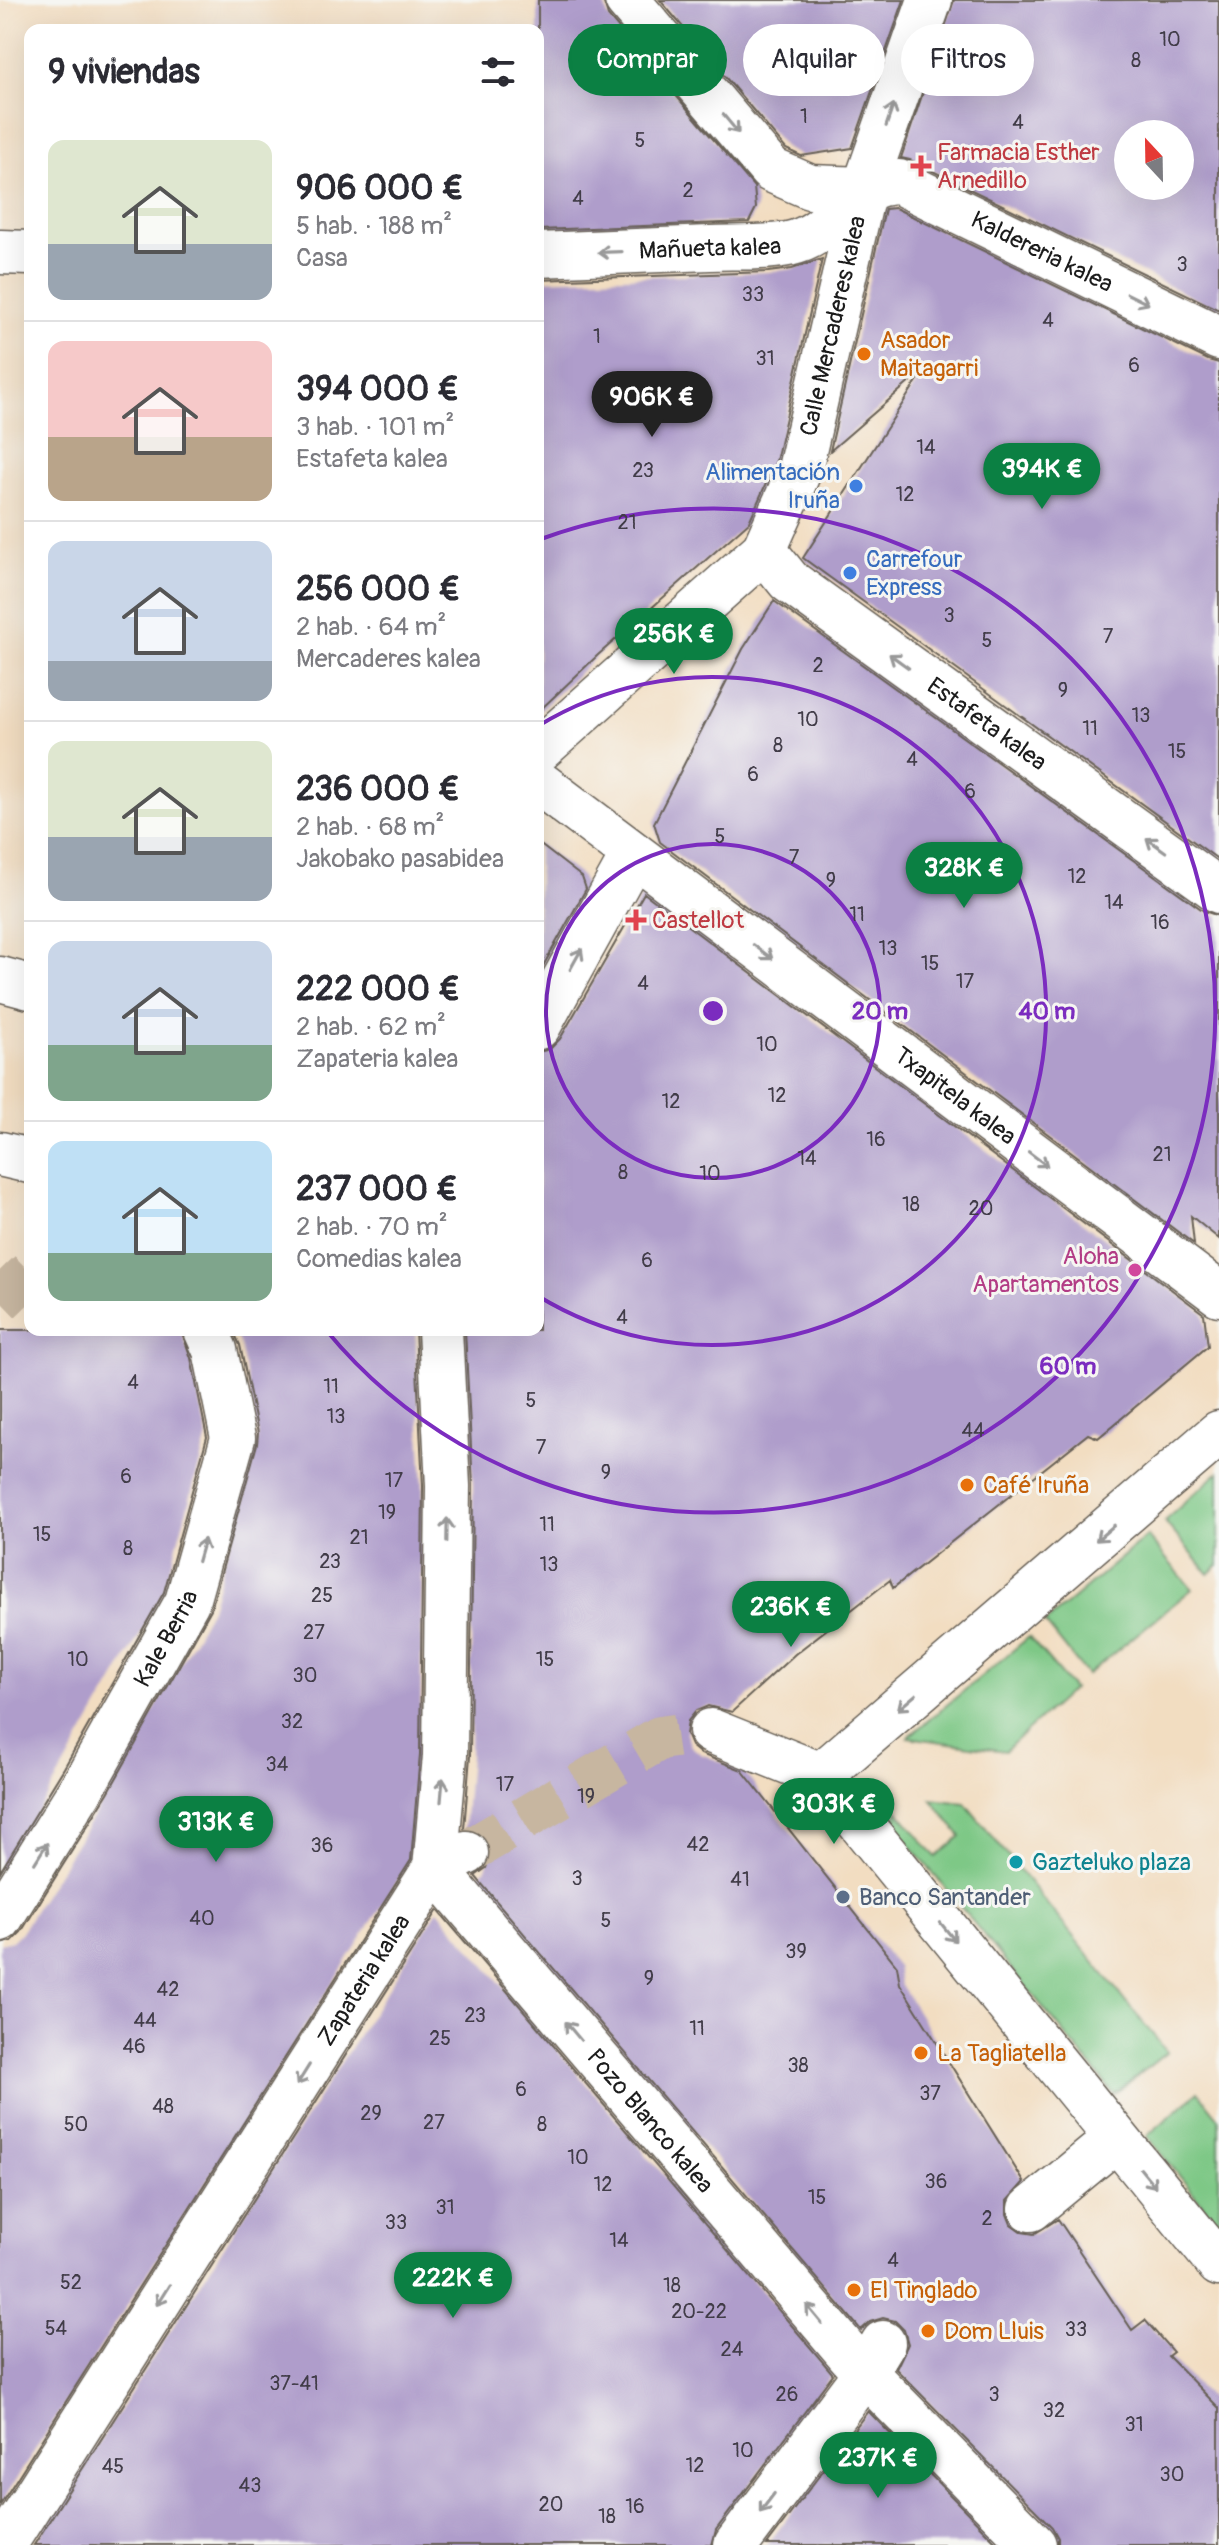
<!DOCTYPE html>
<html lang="es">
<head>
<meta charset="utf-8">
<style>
  body { margin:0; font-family:Pangolin,sans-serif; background:#f2f2f3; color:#2b2b33; height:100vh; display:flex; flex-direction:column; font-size:30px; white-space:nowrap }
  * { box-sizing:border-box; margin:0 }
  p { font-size:26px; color:#7c7c81 }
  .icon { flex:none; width:44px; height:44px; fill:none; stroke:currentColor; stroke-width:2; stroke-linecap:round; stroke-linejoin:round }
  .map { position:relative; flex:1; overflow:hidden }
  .panel { position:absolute; left:24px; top:24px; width:520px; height:1312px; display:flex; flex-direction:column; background:#fff; border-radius:16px; box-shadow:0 8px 32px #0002 }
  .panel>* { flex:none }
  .banner { position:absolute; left:568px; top:24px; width:530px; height:72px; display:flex; gap:16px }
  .needle { width:52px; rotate:338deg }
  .buttons { position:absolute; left:1114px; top:120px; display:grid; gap:16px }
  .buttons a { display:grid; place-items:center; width:80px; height:80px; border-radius:50%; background:#fff; box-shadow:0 8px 32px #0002; font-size:40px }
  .price { position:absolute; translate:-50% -68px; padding:0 18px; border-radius:28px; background:#0b8043; color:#fff; font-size:26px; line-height:52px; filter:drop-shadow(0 2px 4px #0008) }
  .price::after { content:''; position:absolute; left:50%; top:48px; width:24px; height:18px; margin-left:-12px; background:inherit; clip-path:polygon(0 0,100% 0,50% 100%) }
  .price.current { background:#222; color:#fff }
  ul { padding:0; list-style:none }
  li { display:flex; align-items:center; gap:24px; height:200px; padding:0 24px }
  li+li { border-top:2px solid #e1e1e2 }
  li span { display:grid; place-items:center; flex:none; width:224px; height:160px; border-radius:16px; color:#555 }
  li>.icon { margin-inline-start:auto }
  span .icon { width:96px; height:96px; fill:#fffc; stroke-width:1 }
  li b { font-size:34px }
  h2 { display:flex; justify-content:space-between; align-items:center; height:96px; padding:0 24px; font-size:34px }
  .tag { padding:0 28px; border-radius:36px; background:#fff; box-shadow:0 8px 32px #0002; font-size:28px; line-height:72px }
  .tag.current { background:#0b8043; color:#fff }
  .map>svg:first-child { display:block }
</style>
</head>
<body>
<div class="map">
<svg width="1219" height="2545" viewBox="0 0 1219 2545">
  <rect width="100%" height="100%" fill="#f6f6f2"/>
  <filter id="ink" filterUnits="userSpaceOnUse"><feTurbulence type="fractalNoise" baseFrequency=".0125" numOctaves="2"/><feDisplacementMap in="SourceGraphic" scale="16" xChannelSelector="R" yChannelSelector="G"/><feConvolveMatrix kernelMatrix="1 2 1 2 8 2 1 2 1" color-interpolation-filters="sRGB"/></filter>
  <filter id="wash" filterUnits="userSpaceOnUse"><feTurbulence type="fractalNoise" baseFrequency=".006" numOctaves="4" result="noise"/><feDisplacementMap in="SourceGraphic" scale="32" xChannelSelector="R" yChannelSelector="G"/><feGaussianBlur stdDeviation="1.8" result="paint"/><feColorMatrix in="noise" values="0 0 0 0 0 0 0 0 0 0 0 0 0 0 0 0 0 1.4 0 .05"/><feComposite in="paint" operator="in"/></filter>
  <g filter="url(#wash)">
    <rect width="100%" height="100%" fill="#f2ddc1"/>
    <path fill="#7ec886" stroke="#4d7251" stroke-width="2" d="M1219 1472V1565L1209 1574 1164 1521Z
      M1147 1536 1192 1589 1087 1675 1045 1623Z
      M1029 1637 1073 1689 1005 1751 908 1737Z
      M931 1799 965 1803 1167 2052 1114 2094 882 1811 896 1809 936 1857 961 1836Z
      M1198 2092 1219 2118V2225L1147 2136Z"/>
    <g id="blocks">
      <path fill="#af9dcb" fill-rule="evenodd" d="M538 0H603L608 16 754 187 756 208 749 222 538 230Z
        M660 0H904L852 148 801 156 786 149Z
        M954 0H1219V310L910 160 901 158ZM1128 134H1180V186H1128Z
        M895 208 1208 360 1219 363V860L803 558 921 375 919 374 830 451 885 209Z
        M822 259 776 461 749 522 598 655 538 712V280L768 272 792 269Z
        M774 601 1204 911 1219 916V1239L1191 1216 1194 1244 660 842 654 823 743 649Z
        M538 843 582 877 586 889 538 975Z
        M644 893 1204 1314 1208 1346 1098 1438 1088 1434 893 1588 890 1580 795 1654 732 1712 708 1706 696 1711 688 1721 686 1734 691 1746 701 1754 742 1770 897 1966 900 1984 1024 2182 1007 2201V2214L1011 2224 1022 2232 1034 2234 1058 2219 1132 2330 1145 2320 1173 2352 1168 2356 1219 2408V2545H1058V2538L1052 2527 896 2369 908 2344 904 2330 895 2321 883 2318 870 2322 861 2330 475 1876 486 1868 491 1854 489 1843 481 1833 464 1829 470 1756 473 1486 465 1330H538V1052L550 1049 560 1039Z
        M0 1330H181L191 1358 207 1437 164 1592 64 1768 0 1872Z
        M233 1330H415L423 1486 420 1755 411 1860 0 2505V1944L12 1941 21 1932 108 1793 211 1609 257 1444 258 1433 240 1345Z
        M438 1910 833 2374 716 2530 712 2545H34Z
        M868 2411 999 2545H767Z"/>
    </g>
  </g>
  <g filter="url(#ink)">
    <use href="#blocks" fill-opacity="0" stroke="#676056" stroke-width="2"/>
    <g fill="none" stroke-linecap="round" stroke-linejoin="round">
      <path stroke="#c7b6a0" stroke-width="44" stroke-dasharray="44 22" stroke-linecap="butt" d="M466 1853 660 1738 711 1731"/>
      <path stroke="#c7b6a0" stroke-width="44" stroke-dasharray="44 22" stroke-linecap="butt" d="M0 1301 30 1272"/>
      <defs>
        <path id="pedestrian" d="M711 1731 821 1775
          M435 1868 466 1853
          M1031 2209 1116 2139
          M865 2373 883 2343"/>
        <g id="minor">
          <path d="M627 0 771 170 810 187 864 189"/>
          <path d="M0 252 30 253"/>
          <path id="s1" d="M538 255C595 253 653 250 710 248 736 247 773 249 796 242 841 228 847 182 899 182L1219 338"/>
          <path id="s2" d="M764 550 789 581 1219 891"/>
          <path id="s3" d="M538 751 764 550 800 469 864 189 930 0"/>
          <path id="s4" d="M538 782 1219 1294"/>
          <path d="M0 979 30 987"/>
          <path d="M538 1027 633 855"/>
          <path d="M0 1154 30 1161"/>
          <path d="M1219 1433 821 1775 1219 2264"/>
          <path id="s5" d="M435 1868 865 2373 1034 2545"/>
          <path id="s6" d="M0 1919 86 1781 187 1602 233 1438 215 1350 206 1330"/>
          <path id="s7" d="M4 2545 435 1868 445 1756 448 1486 440 1330"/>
          <path d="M736 2545 865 2373"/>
        </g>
      </defs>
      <use href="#pedestrian" stroke="#676056" stroke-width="47"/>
      <use href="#minor" stroke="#676056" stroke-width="47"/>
      <use href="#pedestrian" stroke="#fff" stroke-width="44"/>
      <use href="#minor" stroke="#fff" stroke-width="44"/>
    </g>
    <defs><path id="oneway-shaft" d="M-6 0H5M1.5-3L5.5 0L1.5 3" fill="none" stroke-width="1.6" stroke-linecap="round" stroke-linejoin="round" transform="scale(2)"/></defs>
    <g stroke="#999">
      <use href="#oneway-shaft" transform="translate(890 115) rotate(-71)"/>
      <use href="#oneway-shaft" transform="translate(731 124) rotate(50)"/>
      <use href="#oneway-shaft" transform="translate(610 252) rotate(178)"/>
      <use href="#oneway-shaft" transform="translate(1138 299) rotate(26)"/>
      <use href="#oneway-shaft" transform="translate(899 661) rotate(-144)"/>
      <use href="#oneway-shaft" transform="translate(1156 845) rotate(-144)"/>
      <use href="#oneway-shaft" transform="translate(763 952) rotate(37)"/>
      <use href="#oneway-shaft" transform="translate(576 959) rotate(-61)"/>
      <use href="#oneway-shaft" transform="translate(1038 1159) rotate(37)"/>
      <use href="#oneway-shaft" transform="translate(447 1530) rotate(-89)"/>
      <use href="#oneway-shaft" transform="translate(1105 1533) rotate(140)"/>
      <use href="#oneway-shaft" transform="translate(201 1550) rotate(-74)"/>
      <use href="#oneway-shaft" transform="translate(907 1702) rotate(140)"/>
      <use href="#oneway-shaft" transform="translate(442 1790) rotate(-85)"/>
      <use href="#oneway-shaft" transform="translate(41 1853) rotate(-58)"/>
      <use href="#oneway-shaft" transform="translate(948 1932) rotate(51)"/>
      <use href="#oneway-shaft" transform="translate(573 2031) rotate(-130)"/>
      <use href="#oneway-shaft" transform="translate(303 2075) rotate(122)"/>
      <use href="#oneway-shaft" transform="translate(1148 2178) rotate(51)"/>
      <use href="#oneway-shaft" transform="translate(163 2295) rotate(122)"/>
      <use href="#oneway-shaft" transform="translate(814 2314) rotate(-130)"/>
      <use href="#oneway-shaft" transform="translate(767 2503) rotate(127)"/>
    </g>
  </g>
  <g fill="none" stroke="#7b2cbf" stroke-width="4">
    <circle cx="713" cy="1011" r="167"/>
    <path d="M538 726A334 334 0 1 1 538 1296"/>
    <path d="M541 539A502 502 0 1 1 326 1330"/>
  </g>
  <g fill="#e0444e" stroke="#f6f6f2" stroke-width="3">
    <path d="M917 154h8v8h8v8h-8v8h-8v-8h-8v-8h8z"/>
    <path d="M632 908h8v8h8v8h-8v8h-8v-8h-8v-8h8z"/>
  </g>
  <g fill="#e8710a" stroke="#f6f6f2" stroke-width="3">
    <circle cx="864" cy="354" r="8"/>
    <circle cx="967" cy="1485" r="8"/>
    <circle cx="921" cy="2053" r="8"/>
    <circle cx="854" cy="2290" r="8"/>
    <circle cx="928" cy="2331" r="8"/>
  </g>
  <g fill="#3f7fe0" stroke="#f6f6f2" stroke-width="3">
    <circle cx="856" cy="486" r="8"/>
    <circle cx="850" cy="573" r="8"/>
  </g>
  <circle fill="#d1479c" stroke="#f6f6f2" stroke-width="3" cx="1135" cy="1270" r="8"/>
  <circle fill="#0f9aa8" stroke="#f6f6f2" stroke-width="3" cx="1016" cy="1862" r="8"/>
  <circle fill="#5c6f8a" stroke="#f6f6f2" stroke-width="3" cx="843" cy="1897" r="8"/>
  <g text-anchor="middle" stroke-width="6" stroke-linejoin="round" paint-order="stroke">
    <g font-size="20" fill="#413c48">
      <text x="1170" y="46">10</text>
      <text x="1136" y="67">8</text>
      <text x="804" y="123">1</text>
      <text x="1018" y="129">4</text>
      <text x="640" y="147">5</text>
      <text x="688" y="197">2</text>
      <text x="578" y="205">4</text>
      <text x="1182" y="271">3</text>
      <text x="753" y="301">33</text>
      <text x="1048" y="327">4</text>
      <text x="597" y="343">1</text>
      <text x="765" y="365">31</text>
      <text x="1134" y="372">6</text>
      <text x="926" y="454">14</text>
      <text x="643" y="477">23</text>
      <text x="905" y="501">12</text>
      <text x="627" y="529">21</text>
      <text x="949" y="622">3</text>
      <text x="1108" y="643">7</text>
      <text x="987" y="647">5</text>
      <text x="818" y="672">2</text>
      <text x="1063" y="697">9</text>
      <text x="1141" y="722">13</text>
      <text x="808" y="726">10</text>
      <text x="1090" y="735">11</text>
      <text x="778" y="752">8</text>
      <text x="1177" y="758">15</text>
      <text x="912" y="766">4</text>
      <text x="753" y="781">6</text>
      <text x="970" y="798">6</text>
      <text x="720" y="843">5</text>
      <text x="794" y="864">7</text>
      <text x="1077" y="883">12</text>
      <text x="831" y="887">9</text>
      <text x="1114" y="909">14</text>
      <text x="857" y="921">11</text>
      <text x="1160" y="929">16</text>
      <text x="888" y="955">13</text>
      <text x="930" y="970">15</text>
      <text x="965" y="988">17</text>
      <text x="643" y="990">4</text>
      <text x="767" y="1051">10</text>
      <text x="777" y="1102">12</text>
      <text x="671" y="1108">12</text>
      <text x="876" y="1146">16</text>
      <text x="1162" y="1161">21</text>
      <text x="807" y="1165">14</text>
      <text x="623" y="1179">8</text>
      <text x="710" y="1180">10</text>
      <text x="911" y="1211">18</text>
      <text x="981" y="1215">20</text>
      <text x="647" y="1267">6</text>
      <text x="622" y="1324">4</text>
      <text x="133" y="1389">4</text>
      <text x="331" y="1393">11</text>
      <text x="531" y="1407">5</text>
      <text x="336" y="1423">13</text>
      <text x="973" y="1437">44</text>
      <text x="541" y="1454">7</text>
      <text x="606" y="1479">9</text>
      <text x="126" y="1483">6</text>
      <text x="394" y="1487">17</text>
      <text x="387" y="1519">19</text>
      <text x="547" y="1531">11</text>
      <text x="42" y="1541">15</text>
      <text x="359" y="1544">21</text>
      <text x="128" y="1555">8</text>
      <text x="330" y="1568">23</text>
      <text x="549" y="1571">13</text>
      <text x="322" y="1602">25</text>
      <text x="314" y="1639">27</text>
      <text x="78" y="1666">10</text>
      <text x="545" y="1666">15</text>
      <text x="305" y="1682">30</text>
      <text x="292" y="1728">32</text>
      <text x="277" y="1771">34</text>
      <text x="505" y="1791">17</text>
      <text x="586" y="1803">19</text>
      <text x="698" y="1851">42</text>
      <text x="322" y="1852">36</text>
      <text x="577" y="1885">3</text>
      <text x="740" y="1886">41</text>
      <text x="202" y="1925">40</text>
      <text x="606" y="1927">5</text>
      <text x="796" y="1958">39</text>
      <text x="649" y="1985">9</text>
      <text x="168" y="1996">42</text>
      <text x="475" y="2022">23</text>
      <text x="145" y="2027">44</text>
      <text x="697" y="2035">11</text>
      <text x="440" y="2045">25</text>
      <text x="134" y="2053">46</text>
      <text x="798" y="2072">38</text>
      <text x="521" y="2096">6</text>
      <text x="930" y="2100">37</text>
      <text x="163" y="2113">48</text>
      <text x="371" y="2120">29</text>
      <text x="434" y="2129">27</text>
      <text x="76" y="2131">50</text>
      <text x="542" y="2131">8</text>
      <text x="578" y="2164">10</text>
      <text x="936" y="2188">36</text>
      <text x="603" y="2191">12</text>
      <text x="817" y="2204">15</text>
      <text x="445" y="2214">31</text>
      <text x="987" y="2225">2</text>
      <text x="396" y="2229">33</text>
      <text x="619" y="2247">14</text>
      <text x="893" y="2267">4</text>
      <text x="71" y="2289">52</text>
      <text x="672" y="2292">18</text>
      <text x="699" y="2318">20-22</text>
      <text x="56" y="2335">54</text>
      <text x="1076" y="2336">33</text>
      <text x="732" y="2356">24</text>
      <text x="294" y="2390">37-41</text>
      <text x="787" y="2401">26</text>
      <text x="994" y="2401">3</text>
      <text x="1054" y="2417">32</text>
      <text x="1134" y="2431">31</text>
      <text x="743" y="2457">10</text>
      <text x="695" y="2472">12</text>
      <text x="113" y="2473">45</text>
      <text x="1172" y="2481">30</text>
      <text x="250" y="2492">43</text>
      <text x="551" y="2511">20</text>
      <text x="635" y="2513">16</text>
      <text x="607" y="2523">18</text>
    </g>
    <g font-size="24" fill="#be3a42" stroke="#f6f6f2" text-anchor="start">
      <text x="937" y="160">Farmacia Esther<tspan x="937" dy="28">Arnedillo</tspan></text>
      <text x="652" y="928">Castellot</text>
    </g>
    <g font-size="24" fill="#1c1c1c" stroke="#f6f6f2">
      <text dy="8" stroke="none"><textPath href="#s1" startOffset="172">Mañueta kalea</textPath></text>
      <text dy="8" stroke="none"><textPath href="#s1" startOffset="540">Kaldereria kalea</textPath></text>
      <text dy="8" stroke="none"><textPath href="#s3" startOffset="538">Calle Mercaderes kalea</textPath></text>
      <text dy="8" stroke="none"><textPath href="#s2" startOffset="284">Estafeta kalea</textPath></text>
      <text dy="8" stroke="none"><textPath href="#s4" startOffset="522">Txapitela kalea</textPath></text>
      <text dy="8" stroke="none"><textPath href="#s6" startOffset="326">Kale Berria</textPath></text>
      <text dy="8" stroke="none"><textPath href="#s7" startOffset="670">Zapateria kalea</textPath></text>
      <text dy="8" stroke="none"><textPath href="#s5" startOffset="332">Pozo Blanco kalea</textPath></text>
    </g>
    <g font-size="24" fill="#c56008" stroke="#f6f6f2" text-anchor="start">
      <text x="880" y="348">Asador<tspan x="880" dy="28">Maitagarri</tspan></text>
      <text x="983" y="1493">Café Iruña</text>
      <text x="937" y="2061">La Tagliatella</text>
      <text x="870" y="2298">El Tinglado</text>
      <text x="944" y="2339">Dom Lluis</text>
    </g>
    <g font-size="24" fill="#366cbe" stroke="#f6f6f2" text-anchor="end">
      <text x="840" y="480">Alimentación<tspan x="840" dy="28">Iruña</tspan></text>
      <text x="866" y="567" text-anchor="start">Carrefour<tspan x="866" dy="28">Express</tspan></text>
    </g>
    <g font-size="24" fill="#b23c85" stroke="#f6f6f2" text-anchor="end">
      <text x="1119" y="1264">Aloha<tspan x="1119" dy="28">Apartamentos</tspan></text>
    </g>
    <g font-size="24" fill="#0d838f" stroke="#f6f6f2" text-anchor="start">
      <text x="1032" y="1870">Gazteluko plaza</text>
    </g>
    <g font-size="24" fill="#4e5e75" stroke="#f6f6f2" text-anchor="start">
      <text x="859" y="1905">Banco Santander</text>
    </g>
  </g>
  <circle cx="713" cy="1011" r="12" fill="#7b2cbf" stroke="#f6f6f2" stroke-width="4"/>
  <g font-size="24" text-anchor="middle" font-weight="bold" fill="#7b2cbf" stroke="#f6f6f2" stroke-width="6" stroke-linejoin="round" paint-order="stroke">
    <text x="880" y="1019">20 m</text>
    <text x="1047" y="1019">40 m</text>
    <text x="1068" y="1374">60 m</text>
  </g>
</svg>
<div class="buttons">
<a><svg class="needle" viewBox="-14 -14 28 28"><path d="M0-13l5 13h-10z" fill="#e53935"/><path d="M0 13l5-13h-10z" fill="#7c7c81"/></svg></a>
</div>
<b class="price current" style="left:652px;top:439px">906K €</b>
<b class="price" style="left:1042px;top:511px">394K €</b>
<b class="price" style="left:674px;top:676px">256K €</b>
<b class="price" style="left:964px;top:910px">328K €</b>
<b class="price" style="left:791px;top:1649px">236K €</b>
<b class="price" style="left:834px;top:1846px">303K €</b>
<b class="price" style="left:216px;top:1864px">313K €</b>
<b class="price" style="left:453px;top:2320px">222K €</b>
<b class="price" style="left:878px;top:2500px">237K €</b>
<div class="banner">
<a class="tag current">Comprar</a>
<a class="tag">Alquilar</a>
<a class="tag">Filtros</a>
</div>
<section class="panel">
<h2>9 viviendas<svg class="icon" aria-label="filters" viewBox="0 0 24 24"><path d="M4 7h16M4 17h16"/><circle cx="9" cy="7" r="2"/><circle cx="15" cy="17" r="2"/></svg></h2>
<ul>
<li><span style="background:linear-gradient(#dfe7d0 65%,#9aa5b1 0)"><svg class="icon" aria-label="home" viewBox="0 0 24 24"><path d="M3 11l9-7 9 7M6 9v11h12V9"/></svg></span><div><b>906 000 €</b><p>5 hab. · 188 m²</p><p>Casa</p></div></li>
<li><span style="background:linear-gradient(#f6c9c9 60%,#b9a48a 0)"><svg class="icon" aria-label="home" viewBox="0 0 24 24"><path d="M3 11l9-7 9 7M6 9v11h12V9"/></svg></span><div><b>394 000 €</b><p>3 hab. · 101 m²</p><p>Estafeta kalea</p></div></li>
<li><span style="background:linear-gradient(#c9d6e8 75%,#9aa5b1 0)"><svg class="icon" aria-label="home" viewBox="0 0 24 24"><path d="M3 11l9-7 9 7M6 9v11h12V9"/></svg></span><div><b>256 000 €</b><p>2 hab. · 64 m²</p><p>Mercaderes kalea</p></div></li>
<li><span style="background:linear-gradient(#dfe7d0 60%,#9aa5b1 0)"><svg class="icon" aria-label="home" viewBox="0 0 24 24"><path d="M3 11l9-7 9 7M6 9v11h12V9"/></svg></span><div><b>236 000 €</b><p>2 hab. · 68 m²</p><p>Jakobako pasabidea</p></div></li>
<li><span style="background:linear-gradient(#c9d6e8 65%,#7fa58c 0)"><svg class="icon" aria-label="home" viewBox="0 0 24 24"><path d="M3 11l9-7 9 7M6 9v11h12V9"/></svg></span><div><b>222 000 €</b><p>2 hab. · 62 m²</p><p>Zapateria kalea</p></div></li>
<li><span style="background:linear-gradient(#bfe0f5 70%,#7fa58c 0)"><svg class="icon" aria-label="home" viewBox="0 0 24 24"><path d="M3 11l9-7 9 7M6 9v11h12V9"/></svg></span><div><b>237 000 €</b><p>2 hab. · 70 m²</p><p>Comedias kalea</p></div></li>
</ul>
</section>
</div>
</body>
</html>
